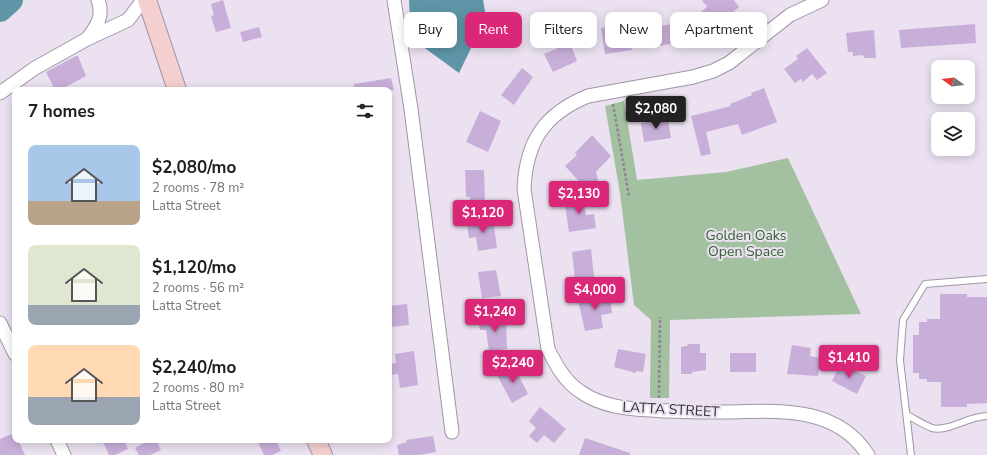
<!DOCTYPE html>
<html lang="en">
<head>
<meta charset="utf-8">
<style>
  body { margin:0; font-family:"Nunito Sans",sans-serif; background:#f6f6f6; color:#202124; height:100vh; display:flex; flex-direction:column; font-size:15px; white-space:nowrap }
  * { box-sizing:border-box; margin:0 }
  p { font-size:13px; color:#757577 }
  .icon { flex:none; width:22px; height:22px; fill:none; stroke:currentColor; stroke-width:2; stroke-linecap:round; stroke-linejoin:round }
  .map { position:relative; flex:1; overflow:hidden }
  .details { position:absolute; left:12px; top:87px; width:380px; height:356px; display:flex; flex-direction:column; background:#fff; border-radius:8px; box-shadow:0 2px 10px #0003 }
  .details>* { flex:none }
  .hud { position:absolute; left:404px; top:12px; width:380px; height:36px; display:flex; gap:8px }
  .needle { width:26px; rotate:285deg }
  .buttons { position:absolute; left:931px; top:60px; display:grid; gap:8px }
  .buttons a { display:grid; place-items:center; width:44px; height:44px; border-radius:8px; background:#fff; box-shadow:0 2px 10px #0003; font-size:20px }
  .price { position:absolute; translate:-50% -34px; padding:0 9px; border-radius:4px; background:#db2777; color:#fff; font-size:13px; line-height:26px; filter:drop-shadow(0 1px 2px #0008) }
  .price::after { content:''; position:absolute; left:50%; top:24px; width:12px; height:9px; margin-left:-6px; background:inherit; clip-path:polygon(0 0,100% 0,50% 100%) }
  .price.on { background:#222; color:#fff }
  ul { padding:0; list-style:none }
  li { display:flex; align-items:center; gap:12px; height:100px; padding:0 16px }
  li span { display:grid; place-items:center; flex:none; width:112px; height:80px; border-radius:8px; color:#555 }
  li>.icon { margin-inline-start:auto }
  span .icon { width:48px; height:48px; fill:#fffc; stroke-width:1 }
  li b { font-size:17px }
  h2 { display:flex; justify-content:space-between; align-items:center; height:48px; padding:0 16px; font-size:17px }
  .tag { padding:0 14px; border-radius:8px; background:#fff; box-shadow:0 2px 10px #0003; font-size:14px; line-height:36px }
  .tag.on { background:#db2777; color:#fff }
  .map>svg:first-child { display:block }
</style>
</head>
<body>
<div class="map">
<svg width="987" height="455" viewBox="0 0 987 455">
  <rect width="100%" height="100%" fill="#ebe1f1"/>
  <path fill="#a3c0a0" d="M624 101 637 180 726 172 788 158 861 314 670 320 669 398H650L651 320 634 305 620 193 605 106Z"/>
  <path fill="#5e96a7" d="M409 0H483L486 17 459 73 411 38Z"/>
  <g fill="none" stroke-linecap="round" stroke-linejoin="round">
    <path stroke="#5e96a7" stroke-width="24" d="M0 10 11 0"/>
  </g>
  <path fill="#c8afd9" d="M223 0 231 28 216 32 211 16 214 15 211 4Z
    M702 0H734L739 7 727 17 726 15 701 34 690 21 707 7Z
    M678 23 680 42 653 47 650 28Z
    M975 24 976 43 901 48 899 30Z
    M620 25 621 32 629 31 632 50 605 54 601 28Z
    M259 27 262 37 243 42 240 32Z
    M874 30 876 58H864L863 55 853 56V52H848L846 33Z
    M570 43 577 61 553 72 544 54Z
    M807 48 827 73 817 80 812 74 803 82 801 79 795 83 784 69 798 59 796 56Z
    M76 56H78L86 76 60 90H55L46 72Z
    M522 68 533 77 514 105 501 95Z
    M391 78 394 90H354V84Z
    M764 88 777 122 742 135 738 124 706 132 711 154 701 156 691 116 731 106 730 104 752 95 751 93Z
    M480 111 501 121 488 152 466 142Z
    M668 119 671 138 644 142 641 123Z
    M592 135 611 156 596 172 599 185 585 188 565 166 577 155 575 153Z
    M465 170H484L485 203H470V197H466Z
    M582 188 586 215 594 214 596 228 569 232 565 204 573 203Z
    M493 219 497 248 478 251 476 237 469 238 467 223Z
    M591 249 594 277 575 279 572 252Z
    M496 270 501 296 482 298 478 272Z
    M940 294H967V297H987V403L967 404V407H941V382H927V379H919V373H913V335H919V322H927V319H940Z
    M610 295 612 313 601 315 603 328 585 331 578 300Z
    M407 304 409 325 389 327V306Z
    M506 317 507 349 489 351 486 330H480L478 320Z
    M688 344H700V353H706V370L692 372V374H681V347L687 346Z
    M792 345 811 348 810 356 821 358 818 376 787 374Z
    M618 349 646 354 643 372 636 371V373L614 367Z
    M414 351 418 385 400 388 398 374 389 375V364L396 363 395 354Z
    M730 353H756V372H730Z
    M840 364 866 376 857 394 832 381Z
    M514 366 528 394 512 403 497 375Z
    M540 407 566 429 554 443 544 435 537 443 529 436 536 428 529 421Z
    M14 433 15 440H18L25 455H0V439Z
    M433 436 436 452 419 455H399L397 445 407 442 406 440Z
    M585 438 630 453V455H579Z
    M102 440H124L128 449 115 455H109Z
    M150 440H156L161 450 150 455H139L135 448Z
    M257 440H276L281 451 272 455H264Z"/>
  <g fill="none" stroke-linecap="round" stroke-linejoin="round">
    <defs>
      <path id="lane" d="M907 415C915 419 924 425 932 428 948 432 969 416 987 416
        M911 455 900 360 903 320 925 284 987 279"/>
      <path id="street" d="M394 0 411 109 452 432
        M822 0 790 15 729 63 713 71 693 77 588 96C544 114 526 142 524 189L548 349C556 365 565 382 581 392 601 406 626 409 651 410 676 412 701 412 727 412 777 411 836 405 868 455
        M87 39C97 26 104 16 98 0
        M0 93 35 68 87 39 128 20 143 0
        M0 323 15 354
        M57 440 64 455"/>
      <path id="secondary" d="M147 0 177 90
        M316 440 323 455"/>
    </defs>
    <use href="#lane" stroke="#a096a6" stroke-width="8"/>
    <use href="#street" stroke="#a096a6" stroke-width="15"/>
    <use href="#secondary" stroke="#a096a6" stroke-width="20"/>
    <path stroke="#8e8792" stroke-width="2.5" stroke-dasharray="3 2" stroke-linecap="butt" d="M613 104 629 196
      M659 398 660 317"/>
    <use href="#lane" stroke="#fff" stroke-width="6"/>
    <use href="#street" stroke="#fff" stroke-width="13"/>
    <use href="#secondary" stroke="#f3d0cf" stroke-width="18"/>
  </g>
  <g text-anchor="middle" stroke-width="4" stroke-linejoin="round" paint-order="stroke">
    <g font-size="14" fill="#336230" stroke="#ebe1f1">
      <text x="746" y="240">Golden Oaks<tspan x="746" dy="16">Open Space</tspan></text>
    </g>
    <g font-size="14" fill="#343137" stroke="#ebe1f1">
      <text transform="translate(671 409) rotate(3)" y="5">LATTA STREET</text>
    </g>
  </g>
</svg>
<div class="buttons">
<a><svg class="needle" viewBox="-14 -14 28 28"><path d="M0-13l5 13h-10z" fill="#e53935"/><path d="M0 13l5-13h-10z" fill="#757577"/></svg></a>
<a><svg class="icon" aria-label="layers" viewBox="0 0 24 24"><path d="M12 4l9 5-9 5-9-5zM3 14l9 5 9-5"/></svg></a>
</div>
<b class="price on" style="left:656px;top:130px">$2,080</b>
<b class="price" style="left:579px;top:215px">$2,130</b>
<b class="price" style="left:483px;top:234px">$1,120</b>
<b class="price" style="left:595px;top:311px">$4,000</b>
<b class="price" style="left:495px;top:333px">$1,240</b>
<b class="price" style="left:849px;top:379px">$1,410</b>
<b class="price" style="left:513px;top:384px">$2,240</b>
<div class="hud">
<a class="tag">Buy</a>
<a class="tag on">Rent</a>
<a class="tag">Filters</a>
<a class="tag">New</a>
<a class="tag">Apartment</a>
</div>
<section class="details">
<h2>7 homes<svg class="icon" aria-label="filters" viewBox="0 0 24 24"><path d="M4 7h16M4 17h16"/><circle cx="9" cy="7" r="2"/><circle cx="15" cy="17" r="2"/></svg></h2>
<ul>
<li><span style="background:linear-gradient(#a9c7e8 70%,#b9a48a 0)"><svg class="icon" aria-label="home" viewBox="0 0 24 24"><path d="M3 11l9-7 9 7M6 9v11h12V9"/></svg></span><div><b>$2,080/mo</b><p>2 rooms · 78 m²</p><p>Latta Street</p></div></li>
<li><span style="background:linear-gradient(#dfe7d0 75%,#9aa5b1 0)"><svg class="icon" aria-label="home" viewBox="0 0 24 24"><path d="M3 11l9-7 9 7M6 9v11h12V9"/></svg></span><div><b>$1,120/mo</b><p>2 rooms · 56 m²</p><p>Latta Street</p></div></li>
<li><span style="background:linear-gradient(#ffd9b3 65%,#9aa5b1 0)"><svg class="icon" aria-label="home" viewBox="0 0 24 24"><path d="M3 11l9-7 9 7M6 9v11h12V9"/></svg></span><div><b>$2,240/mo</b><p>2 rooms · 80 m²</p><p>Latta Street</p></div></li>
</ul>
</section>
</div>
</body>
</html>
